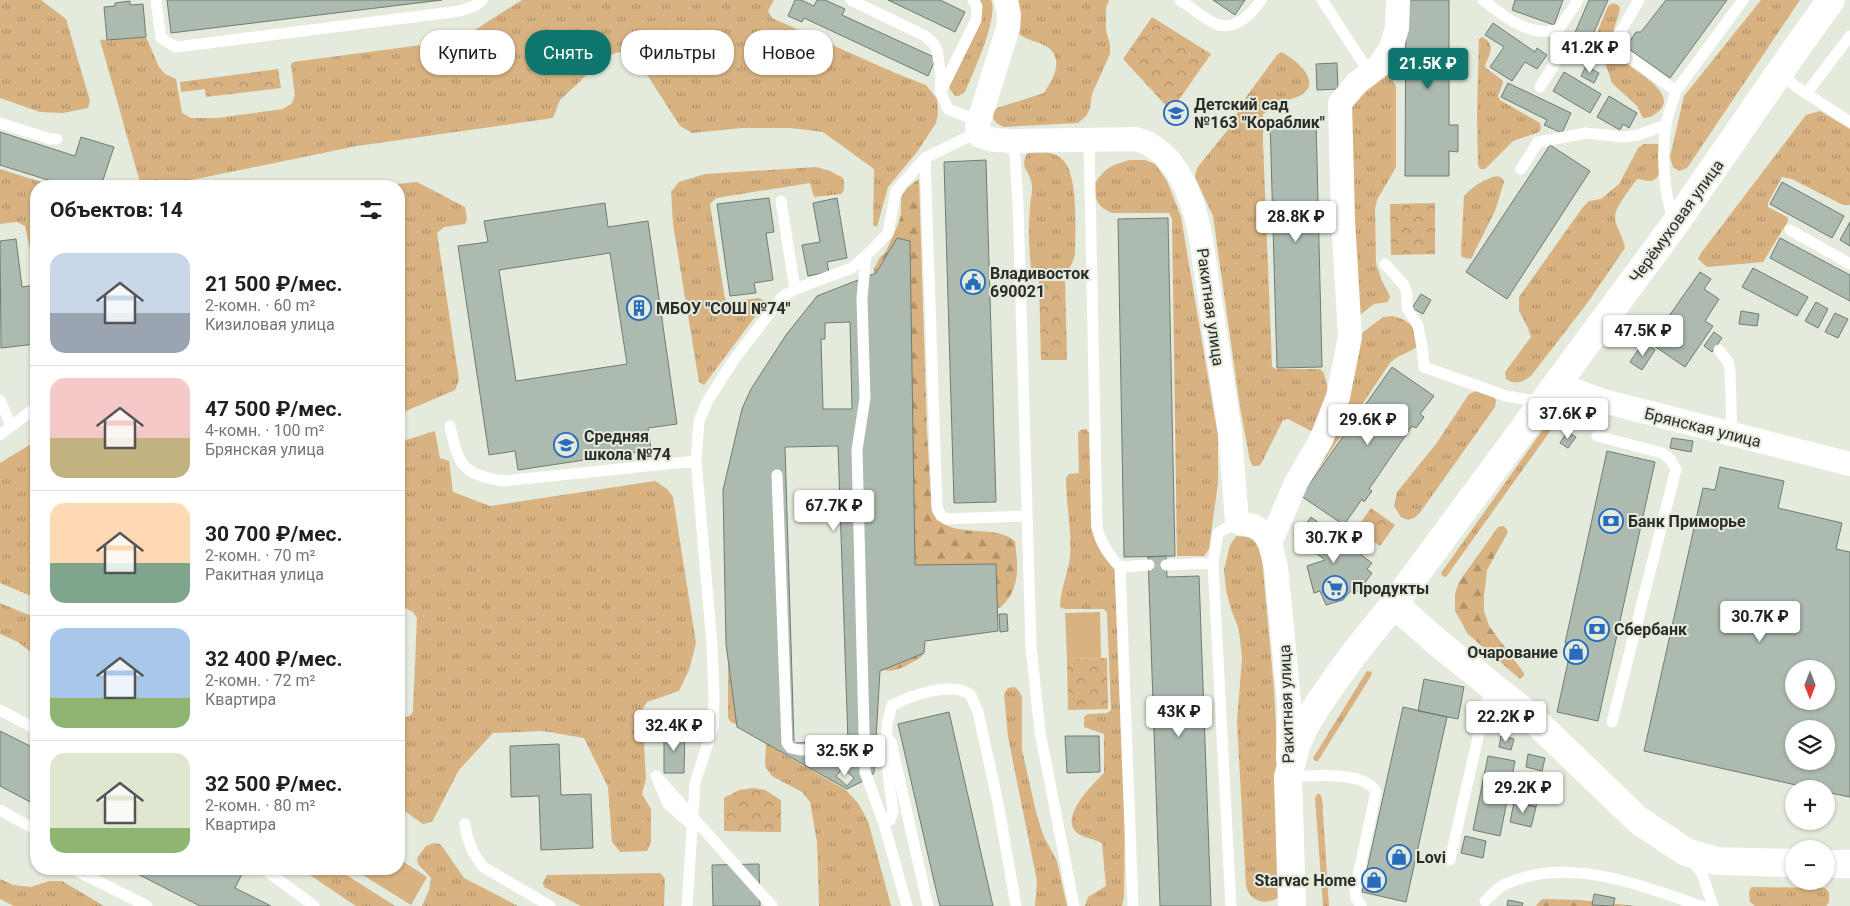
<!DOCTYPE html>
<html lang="ru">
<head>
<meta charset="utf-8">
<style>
  body { margin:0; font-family:Roboto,sans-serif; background:#f6f6f6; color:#202124; height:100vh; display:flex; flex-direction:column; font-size:19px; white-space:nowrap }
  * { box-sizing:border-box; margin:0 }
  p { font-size:16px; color:#757577 }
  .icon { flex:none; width:28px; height:28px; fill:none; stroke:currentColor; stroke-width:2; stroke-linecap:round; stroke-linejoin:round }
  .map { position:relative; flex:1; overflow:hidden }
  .side { position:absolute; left:30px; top:180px; width:375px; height:695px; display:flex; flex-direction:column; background:#fff; border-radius:20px; box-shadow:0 1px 4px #0004 }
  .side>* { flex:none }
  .banner { position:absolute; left:420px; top:30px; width:475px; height:45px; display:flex; gap:10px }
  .needle { width:32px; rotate:180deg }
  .buttons { position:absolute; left:1785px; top:660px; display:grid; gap:10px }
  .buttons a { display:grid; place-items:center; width:50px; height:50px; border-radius:50%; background:#fff; box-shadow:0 1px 4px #0004; font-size:25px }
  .price { position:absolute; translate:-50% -42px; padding:0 11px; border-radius:5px; background:#fff; color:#222; font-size:16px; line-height:32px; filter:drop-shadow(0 1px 2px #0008) }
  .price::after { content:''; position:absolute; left:50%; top:30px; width:15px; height:11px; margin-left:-8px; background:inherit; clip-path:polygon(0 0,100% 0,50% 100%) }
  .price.on { background:#0f766e; color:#fff }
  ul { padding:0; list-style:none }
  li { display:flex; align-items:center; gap:15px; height:125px; padding:0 20px }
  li+li { border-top:1px solid #e0e0e0 }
  li span { display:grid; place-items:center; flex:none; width:140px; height:100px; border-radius:15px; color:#555 }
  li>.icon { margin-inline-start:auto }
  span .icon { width:60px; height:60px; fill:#fffc; stroke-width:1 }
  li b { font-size:21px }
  h2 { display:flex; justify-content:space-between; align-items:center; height:60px; padding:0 20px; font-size:21px }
  .chip { padding:0 18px; border-radius:20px; background:#fff; box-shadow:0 1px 4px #0004; font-size:18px; line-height:45px }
  .chip.on { background:#0f766e; color:#fff }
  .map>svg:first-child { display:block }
</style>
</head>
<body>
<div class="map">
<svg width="1850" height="906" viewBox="0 0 1850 906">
  <defs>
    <pattern id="grass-tufts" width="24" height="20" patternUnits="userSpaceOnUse" patternTransform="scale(1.25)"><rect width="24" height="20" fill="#d8b281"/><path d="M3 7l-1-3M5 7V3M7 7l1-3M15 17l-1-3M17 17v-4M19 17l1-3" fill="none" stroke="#af916a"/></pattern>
    <pattern id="forest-firs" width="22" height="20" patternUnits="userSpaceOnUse" patternTransform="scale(1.25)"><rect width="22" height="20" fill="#d8b281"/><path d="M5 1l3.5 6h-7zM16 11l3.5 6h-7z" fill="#af916a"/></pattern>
    <pattern id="park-crowns" width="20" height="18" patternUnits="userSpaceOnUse" patternTransform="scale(1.25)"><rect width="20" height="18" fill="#d8b281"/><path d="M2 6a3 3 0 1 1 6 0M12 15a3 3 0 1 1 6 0" fill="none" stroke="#af916a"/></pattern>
  </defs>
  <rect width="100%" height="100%" fill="#e4eadc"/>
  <path fill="url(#grass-tufts)" d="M0 0H41L66 19 90 101 88 108 63 113 40 112 0 98Z
    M522 0H774L768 11 772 18 895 73 926 85 937 99 938 114 936 123 917 152 888 187 877 227 873 225 874 169 823 132 790 128H742L692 133 680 126 637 59 619 52 607 56 560 100 553 118 357 146 162 186H141L100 40 146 37 159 67 165 74 176 79 182 113 191 118H217L283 109 292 103 295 95 291 65 293 62 459 40Z
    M979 0H991C999 17 973 73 965 92L959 96H955L949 88 950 82Z
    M1015 0H1109L1106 8V30L1110 45V54L1092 94 1090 108 1086 116 1078 123 1004 127C997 124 994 122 992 114L997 108 1044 93C1050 83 1058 72 1056 60 1052 37 1023 46 1015 28 1012 21 1015 8 1015 0Z
    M1761 0H1800L1687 168 1679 171 1673 167 1670 157 1684 96Z
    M1613 3 1618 5 1620 8C1618 22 1607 38 1615 53 1623 66 1679 90 1660 110 1655 115 1650 118 1643 118L1637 106 1612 83 1597 39 1598 30 1608 6Z
    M1482 37C1496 44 1490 54 1485 65L1486 68 1502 80 1503 83 1498 96 1500 100 1540 123 1541 128 1539 132 1513 141 1485 169H1480L1478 165 1477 112 1479 39Z
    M1281 52C1293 58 1322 79 1303 94 1299 97 1292 98 1288 100 1279 103 1271 109 1263 114V143L1272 366 1275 369H1320L1324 373 1330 398 1316 429 1311 431 1288 419 1283 420 1261 464 1258 466H1253L1250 461 1240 407 1213 216 1195 177 1197 168 1230 127 1246 97 1277 55Z
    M1383 73 1390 76 1396 86V167L1377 200 1375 209 1376 264 1382 281 1390 296 1388 302 1374 304 1355 319 1347 125 1354 96Z
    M1820 111 1850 129V205H1843L1792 179 1782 177 1768 203V207L1787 217 1788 221 1763 262 1707 267 1698 259 1701 253 1806 115Z
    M1644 144H1658L1661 147C1661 158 1664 181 1649 181 1644 181 1641 179 1637 179 1631 188 1614 208 1615 218 1615 226 1624 238 1625 248L1588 302 1531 376C1521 383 1516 385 1506 379L1505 372 1531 337 1528 328 1519 311V297L1583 207 1589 201 1601 199 1619 184 1638 148Z
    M1038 150C1047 152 1056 153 1063 160 1079 176 1075 232 1075 255 1073 260 1072 266 1067 270 1058 277 1040 275 1031 268 1029 249 1028 227 1030 208 1030 199 1034 190 1031 181 1028 168 1019 168 1028 152Z
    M1130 160H1145L1155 164 1167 181 1181 217 1218 436V483L1209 549 1204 556H1177L1172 219 1169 213H1112C1099 208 1096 201 1092 188 1104 169 1108 166 1130 160Z
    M816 167 830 171 843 178C844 184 846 189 841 194L814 197 810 183 716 198 710 204 725 299 728 302 759 298 764 301 763 306 704 385 699 382 673 224 671 192 679 182 705 174Z
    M0 169 54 186H36V267L33 264 25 226 17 222 0 224Z
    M1497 176 1502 178 1504 182 1495 211 1471 259 1462 257 1461 254 1464 196C1473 186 1484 179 1497 176Z
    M417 182 465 207 467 220 465 224 444 227 437 233 459 380 455 390 399 414V186H378Z
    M1393 316 1402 319 1415 327 1419 345C1410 353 1399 354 1390 363L1307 486 1362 333 1383 317Z
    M1476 391 1494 396 1496 401 1495 407 1419 514 1414 518 1408 520 1401 517 1394 506 1397 492 1436 444 1469 394Z
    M1552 417 1557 419 1556 423 1446 577 1442 576 1441 573Z
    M1086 429 1089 433 1091 526C1095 544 1105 556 1116 570L1125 810 1124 896 1122 906H1085L1088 897 1106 886 1102 843C1095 839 1082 838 1076 832 1060 816 1093 784 1104 773V734L1084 727V717L1088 714 1107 713 1111 710 1107 613 1104 609H1065L1060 607C1060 590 1068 574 1070 557 1072 531 1066 504 1066 478L1069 474 1079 473 1078 433 1080 430Z
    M435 431 440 458 449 461 453 492 490 506 655 481 667 489 673 497 696 643 689 670 679 691 647 702 642 710 646 779 642 794 651 809V842L647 851 620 852 612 842 608 787 584 738 543 731 493 733 459 770 432 822 423 824 399 807V717C406 717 410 718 413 711L417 618 413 612 399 605V444L403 441Z
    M36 441V598L0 583V463Z
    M1236 536 1252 537 1257 544 1262 558 1274 690 1285 891C1274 906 1251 906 1246 886L1237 722 1242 658 1239 630 1231 609 1226 590 1224 570 1230 545Z
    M0 603 36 618V656L18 642 0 634Z
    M728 623 780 752 846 790 858 803 868 821 891 906H819L817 842 810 802 802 792 772 776 765 766 766 745 763 736 731 722 728 718Z
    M1367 671 1372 672 1371 676 1318 761H1315L1313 758Z
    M1015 687 1019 691 1022 697V750L1037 816 1044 837 1057 861 1067 906H1035L1037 881 1008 737 1004 694 1008 688Z
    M1317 794H1320L1322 798 1329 906H1323L1315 798Z
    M434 843 440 844 444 849 464 878 518 906H422L429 890 431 878 418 864 417 858 426 846Z
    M301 869H337L395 906H356Z
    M660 873 665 879 664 906H581L544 887 543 883 547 875Z
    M0 879 13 885 31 887 49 881H62L104 906H14L0 899Z
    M1752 887 1825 888 1829 892V902L1826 906H1755L1750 902 1749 891Z"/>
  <path fill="url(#forest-firs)" d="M919 179 927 433 932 512C950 542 992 522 1015 541 1018 567 1021 589 1000 608L996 607 922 636 923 655 921 657C909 664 894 675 881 669L889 572 874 269 880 257 885 253 897 227 901 215V198L907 188Z
    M1503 526 1506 528 1508 532 1487 570 1484 596V611L1489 626 1524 673V676L1520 679 1468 634 1455 611V594L1459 582 1498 527Z
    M1542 899 1580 900 1637 906H1536Z"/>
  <path fill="url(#park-crowns)" d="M1152 17 1211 54 1171 111 1123 59Z
    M278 69 281 88 206 97 205 89 181 92 180 82Z
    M1435 203V254L1391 255 1390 204Z
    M1039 281H1065L1067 360H1041Z
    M1371 508 1395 525 1380 546 1356 529Z
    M1107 658 1108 709 1068 710 1067 659Z
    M753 788 765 790 781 800V832L724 831V798L739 790Z"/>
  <path fill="#d8b281" d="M1100 612 1101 658 1067 659 1065 613Z
    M399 859 427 877 411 905 353 869H399Z"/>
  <path fill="#adbab0" stroke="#707c72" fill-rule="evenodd" d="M167 0H442L171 33Z
    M795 0H801L814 6 817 0H825L845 9 842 15 936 58 928 76 804 18 802 22 788 16Z
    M888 0H940L965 12 955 32Z
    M1213 0H1245L1235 15Z
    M1406 0H1449V125H1458V152L1449 151V176H1405Z
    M1515 0H1563L1554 25 1512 10Z
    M1589 0H1608L1586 50 1571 42Z
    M1666 0H1727L1670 78 1629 49 1628 44 1636 32H1641Z
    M130 1V5L143 4 146 37 107 40 104 7 115 6V3Z
    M1493 23 1535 52 1537 48 1547 55 1537 69 1525 62 1512 81 1490 67 1504 47 1485 35Z
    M1337 63 1338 89 1317 90 1316 64Z
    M1586 66 1599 73 1594 83 1581 76Z
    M1564 72 1601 94 1590 113 1553 91Z
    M1508 83 1571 113 1562 133 1544 125 1547 120 1501 97Z
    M1609 96 1637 113 1629 128 1623 124 1620 130 1597 117Z
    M1316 119 1322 367 1277 368 1270 120Z
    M0 132 75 156 81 137 114 147 101 186H67L0 165Z
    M1550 145 1590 171 1507 299 1466 272Z
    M986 160 996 502 954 503 944 162Z
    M1782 182 1844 216 1832 238 1770 204Z
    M769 198 774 232 766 233 773 280 754 283 756 293 730 296 717 204Z
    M837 198 847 258 827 262 829 272 808 276 802 245 820 242 813 203Z
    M605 203 608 227 648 221 677 424 648 428 651 450 518 470 515 451 489 455 458 246 488 242 484 221ZM610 253 627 364 516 381 499 270Z
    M1168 218 1175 556 1124 557 1118 219Z
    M1850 222V246L1840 240Z
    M897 238 910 241 915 565 996 564 998 631 925 641 924 653 880 671 874 773 867 779 847 789 737 727 726 644 723 490 742 409 751 389 786 335 817 296 876 273Z
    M1780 238 1850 275V301L1770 258Z
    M16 239 22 287 36 285V344L1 348 0 241Z
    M1753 268 1808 297 1797 316 1742 287Z
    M1700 272 1711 279 1704 289 1719 299 1705 321 1713 326 1685 367 1650 343 1656 335 1653 332 1659 324 1662 326Z
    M1421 294 1431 300 1423 314 1412 308Z
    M1816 302 1828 309 1818 328 1805 321Z
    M1741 311 1759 314 1757 326 1739 324Z
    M1835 313 1848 319 1838 338 1825 332Z
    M850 322 852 409H823L821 339H825V323Z
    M1714 332 1722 338 1712 352 1704 346Z
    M1648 345 1655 350 1642 370 1630 362 1640 347Z
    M1392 367 1434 396 1420 414 1424 417 1416 428 1412 426 1369 489 1372 491 1364 502 1362 499 1344 525 1301 496Z
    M1567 432 1576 437 1568 448 1560 443Z
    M1672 438 1693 441 1691 452 1670 448Z
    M838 446 848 741 794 743 785 447Z
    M1607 451 1655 462 1598 721 1557 712 1572 644 1565 643Z
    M1720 467 1784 481 1778 508 1842 523 1836 549 1850 552V797L1826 792V789H1814L1644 751 1703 488 1715 490ZM1794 669H1826V701H1794ZM1794 729H1826V761H1794Z
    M1311 517 1372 563 1367 569 1372 573 1358 592 1353 588 1343 600 1326 605 1320 591 1314 593 1307 566 1325 560 1296 538Z
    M1166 556 1167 577 1199 576 1211 906H1160L1148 557Z
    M999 614H1007L1008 631 1000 632Z
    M1424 679 1464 687 1458 719 1418 711Z
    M1403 707 1447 717 1406 902 1362 892Z
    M650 711 662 712 661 732H650Z
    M949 712 993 906H940L934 881 898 724Z
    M0 731 36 749V805L0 786Z
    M664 731H685L684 773H664Z
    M1065 736H1099L1100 772 1067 773Z
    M1501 736 1514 739 1511 750 1499 747Z
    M559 744 561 795 591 794 593 848 541 850 539 796 511 797 510 746Z
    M1528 754 1545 758 1542 771 1526 767Z
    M1488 756 1515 761 1500 836 1473 830Z
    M843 768 854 778 847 786 836 776Z
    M1517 791 1538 796 1536 807 1514 802Z
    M1514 802 1536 807 1531 827 1510 822Z
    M1465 836 1486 841 1483 858 1461 853Z
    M759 864 760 906H713L712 865Z
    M128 869H236L243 872 235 888 271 906H200Z
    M1594 894 1615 898 1613 906 1592 905Z
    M1508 900 1523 903 1522 906H1507Z"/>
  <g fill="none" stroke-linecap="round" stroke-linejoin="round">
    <path stroke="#fff" stroke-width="11" d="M156 0 161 38 176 47 460 11 476 5 482 0
      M851 0 925 36 933 43 937 50 941 77 940 91 948 109 979 121
      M1180 0C1191 7 1204 19 1216 24 1235 31 1252 14 1261 0
      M1322 0 1369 72
      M1483 0C1503 16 1532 39 1559 29L1578 0
      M1639 0 1619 34 1617 43 1625 54 1676 91C1673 102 1668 114 1666 125 1661 155 1664 193 1674 222
      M1780 72 1795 86 1850 122
      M943 87 976 20 977 6 973 0
      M1540 87 1558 58 1559 29
      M1676 91 1743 0
      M1806 94 1850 36
      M0 123 50 139H57
      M1089 140 1097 527C1100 543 1109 555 1120 567L1133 906
      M1014 141 1018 203 1031 647 1040 732 1074 906
      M925 158 937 508 941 516 947 519 1027 516
      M1521 169 1538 142 1586 133 1623 137 1638 135 1666 125
      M781 201 795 289
      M1790 230 1850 264
      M866 255 862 298 865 398 857 450 865 772 884 824 907 906
      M1385 264 1404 285 1407 293V308L1418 326 1422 347 1424 367 1506 396 1541 402
      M1719 350 1728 362 1730 370 1732 435
      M0 400 11 426
      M450 426C458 465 463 475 504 481L696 461
      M0 435 36 407
      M1597 436 1662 453 1670 459 1676 469 1612 722
      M777 475 787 743 791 748 800 750 865 748
      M1166 565 1213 563
      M1120 567 1149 565
      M0 710 36 729
      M891 742 928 906
      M1288 777C1309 776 1365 770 1376 792L1355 890 1356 898 1361 906
      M0 810 36 830
      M465 824 467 836 473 852 483 867 550 906
      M884 824 890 820 893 812 886 758 887 724 892 705C910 696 935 688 954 689 959 689 965 692 970 694L978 712 998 803 1016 906
      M692 825 668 804 656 776 772 906
      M1690 858 1702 874 1713 906
      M1450 860 1486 702 1496 690
      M73 869 147 906
      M264 869 314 906
      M1485 901C1492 895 1498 887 1506 884 1557 860 1616 877 1666 894 1679 898 1690 903 1702 906
      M687 906 695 783 713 728 714 697 712 644 696 461 699 421 707 402 733 361 782 297 795 289 852 268 873 249 888 233 896 191 925 158 978 132
      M1231 906 1213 563 1218 533 1237 522"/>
    <path stroke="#fff" stroke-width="24" d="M1006 0 1009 15 1008 28 977 127 980 136 994 140 1014 141 1136 139C1178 151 1194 201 1201 239L1230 433 1237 522 1253 526 1262 531 1270 543 1276 567 1289 701 1288 760
      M1557 384 1603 401 1850 464
      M1270 543 1296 483 1321 440 1338 397 1350 337 1343 220 1340 103 1357 83 1379 66 1391 48 1397 28 1398 0"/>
    <path stroke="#fff" stroke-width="28" d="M1394 604 1438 643 1532 718 1638 820 1686 852 1717 861 1794 863
      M1826 864H1850
      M1292 906 1288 777 1296 746 1306 724 1321 700 1353 655 1394 604 1675 224 1793 53 1831 0"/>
  </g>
  <defs>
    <symbol id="school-ring" viewBox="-11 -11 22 22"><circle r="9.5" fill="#e4eadc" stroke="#276cbd" stroke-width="1.5"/><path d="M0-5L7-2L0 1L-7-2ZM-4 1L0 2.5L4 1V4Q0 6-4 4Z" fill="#276cbd"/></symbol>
    <symbol id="civic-ring" viewBox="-11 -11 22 22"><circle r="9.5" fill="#e4eadc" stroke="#276cbd" stroke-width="1.5"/><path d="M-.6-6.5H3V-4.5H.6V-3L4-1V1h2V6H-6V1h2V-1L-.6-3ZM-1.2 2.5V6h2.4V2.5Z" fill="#276cbd"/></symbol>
    <symbol id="building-ring" viewBox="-11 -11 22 22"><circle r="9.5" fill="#e4eadc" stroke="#276cbd" stroke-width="1.5"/><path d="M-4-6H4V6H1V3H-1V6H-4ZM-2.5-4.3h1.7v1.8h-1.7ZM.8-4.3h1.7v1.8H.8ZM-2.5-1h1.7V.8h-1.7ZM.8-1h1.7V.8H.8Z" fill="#276cbd"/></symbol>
    <symbol id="bank-ring" viewBox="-11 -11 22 22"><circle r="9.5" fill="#e4eadc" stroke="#276cbd" stroke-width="1.5"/><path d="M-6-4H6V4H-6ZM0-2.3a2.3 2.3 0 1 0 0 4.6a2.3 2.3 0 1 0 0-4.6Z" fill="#276cbd"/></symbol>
    <symbol id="supermarket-ring" viewBox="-11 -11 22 22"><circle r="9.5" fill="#e4eadc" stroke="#276cbd" stroke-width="1.5"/><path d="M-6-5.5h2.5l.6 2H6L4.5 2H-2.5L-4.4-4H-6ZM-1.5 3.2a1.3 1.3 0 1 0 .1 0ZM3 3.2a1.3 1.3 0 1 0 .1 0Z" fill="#276cbd"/></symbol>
    <symbol id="shop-ring" viewBox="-11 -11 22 22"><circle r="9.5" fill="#e4eadc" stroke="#276cbd" stroke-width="1.5"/><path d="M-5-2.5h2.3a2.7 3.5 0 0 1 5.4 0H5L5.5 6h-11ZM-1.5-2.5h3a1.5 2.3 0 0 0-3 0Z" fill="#276cbd"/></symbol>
  </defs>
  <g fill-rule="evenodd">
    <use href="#school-ring" x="1162" y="99" width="28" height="28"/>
    <use href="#civic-ring" x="959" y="268" width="28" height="28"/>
    <use href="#building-ring" x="625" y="294" width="28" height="28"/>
    <use href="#school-ring" x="552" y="431" width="28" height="28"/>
    <use href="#bank-ring" x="1597" y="507" width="28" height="28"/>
    <use href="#supermarket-ring" x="1321" y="574" width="28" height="28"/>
    <use href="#bank-ring" x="1583" y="615" width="28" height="28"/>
    <use href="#shop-ring" x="1562" y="638" width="28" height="28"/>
    <use href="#shop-ring" x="1385" y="843" width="28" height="28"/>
    <use href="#shop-ring" x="1360" y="866" width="28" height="28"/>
  </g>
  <g text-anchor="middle" stroke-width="4" stroke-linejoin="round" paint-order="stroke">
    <g font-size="16" font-weight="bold" fill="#2b2d28" stroke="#e4eadc" text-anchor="start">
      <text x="1194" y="110">Детский сад<tspan x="1194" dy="18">№163 "Кораблик"</tspan></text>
      <text x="990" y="279">Владивосток<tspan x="990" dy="18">690021</tspan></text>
      <text x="656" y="314">МБОУ "СОШ №74"</text>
      <text x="584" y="442">Средняя<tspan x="584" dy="18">школа №74</tspan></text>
      <text x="1628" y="527">Банк Приморье</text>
      <text x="1352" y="594">Продукты</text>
      <text x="1614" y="635">Сбербанк</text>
      <text x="1558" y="658" text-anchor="end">Очарование</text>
      <text x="1416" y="863">Lovi</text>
      <text x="1356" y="886" text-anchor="end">Starvac Home</text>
    </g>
    <g font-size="16" fill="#2b2d28" stroke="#e4eadc">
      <text transform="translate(1676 221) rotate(-54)" y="6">Черёмуховая улица</text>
      <text transform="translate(1211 307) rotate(82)" y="6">Ракитная улица</text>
      <text transform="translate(1703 427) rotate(14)" y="6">Брянская улица</text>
      <text transform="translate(1286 704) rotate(-92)" y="6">Ракитная улица</text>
    </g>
  </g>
</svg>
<div class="buttons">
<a><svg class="needle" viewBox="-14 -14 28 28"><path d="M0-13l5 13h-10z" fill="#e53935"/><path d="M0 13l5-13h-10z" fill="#757577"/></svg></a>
<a><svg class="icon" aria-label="layers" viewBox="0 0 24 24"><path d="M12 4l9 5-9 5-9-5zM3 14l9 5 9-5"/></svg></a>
<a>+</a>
<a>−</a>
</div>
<b class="price" style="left:1590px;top:74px">41.2K ₽</b>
<b class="price on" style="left:1428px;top:90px">21.5K ₽</b>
<b class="price" style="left:1296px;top:243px">28.8K ₽</b>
<b class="price" style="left:1643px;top:357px">47.5K ₽</b>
<b class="price" style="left:1568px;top:440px">37.6K ₽</b>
<b class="price" style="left:1368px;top:446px">29.6K ₽</b>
<b class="price" style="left:834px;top:532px">67.7K ₽</b>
<b class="price" style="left:1334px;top:564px">30.7K ₽</b>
<b class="price" style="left:1760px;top:643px">30.7K ₽</b>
<b class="price" style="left:1179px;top:738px">43K ₽</b>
<b class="price" style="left:1506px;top:743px">22.2K ₽</b>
<b class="price" style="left:674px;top:752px">32.4K ₽</b>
<b class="price" style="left:845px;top:777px">32.5K ₽</b>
<b class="price" style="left:1523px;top:814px">29.2K ₽</b>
<div class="banner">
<a class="chip">Купить</a>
<a class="chip on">Снять</a>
<a class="chip">Фильтры</a>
<a class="chip">Новое</a>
</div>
<section class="side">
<h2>Объектов: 14<svg class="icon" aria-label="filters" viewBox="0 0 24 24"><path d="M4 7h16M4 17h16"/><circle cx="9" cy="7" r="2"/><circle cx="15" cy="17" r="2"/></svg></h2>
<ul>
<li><span style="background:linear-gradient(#c9d6e8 60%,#9aa5b1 0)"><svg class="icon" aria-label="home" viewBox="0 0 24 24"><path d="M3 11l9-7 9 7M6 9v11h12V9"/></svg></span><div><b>21 500 ₽/мес.</b><p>2-комн. · 60 m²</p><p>Кизиловая улица</p></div></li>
<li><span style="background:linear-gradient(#f6c9c9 60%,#c2b280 0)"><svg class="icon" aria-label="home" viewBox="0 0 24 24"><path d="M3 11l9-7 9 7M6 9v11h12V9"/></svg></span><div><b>47 500 ₽/мес.</b><p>4-комн. · 100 m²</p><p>Брянская улица</p></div></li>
<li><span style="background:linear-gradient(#ffd9b3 60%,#7fa58c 0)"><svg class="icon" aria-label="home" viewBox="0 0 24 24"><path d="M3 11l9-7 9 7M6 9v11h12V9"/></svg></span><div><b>30 700 ₽/мес.</b><p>2-комн. · 70 m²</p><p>Ракитная улица</p></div></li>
<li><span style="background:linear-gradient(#a9c7e8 70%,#8fb573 0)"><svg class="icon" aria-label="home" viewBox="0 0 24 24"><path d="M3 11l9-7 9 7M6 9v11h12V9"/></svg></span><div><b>32 400 ₽/мес.</b><p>2-комн. · 72 m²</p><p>Квартира</p></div></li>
<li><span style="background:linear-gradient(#dfe7d0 75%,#8fb573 0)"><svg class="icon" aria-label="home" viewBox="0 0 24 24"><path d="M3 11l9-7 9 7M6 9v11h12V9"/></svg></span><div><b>32 500 ₽/мес.</b><p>2-комн. · 80 m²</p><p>Квартира</p></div></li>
</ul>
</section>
</div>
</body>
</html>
